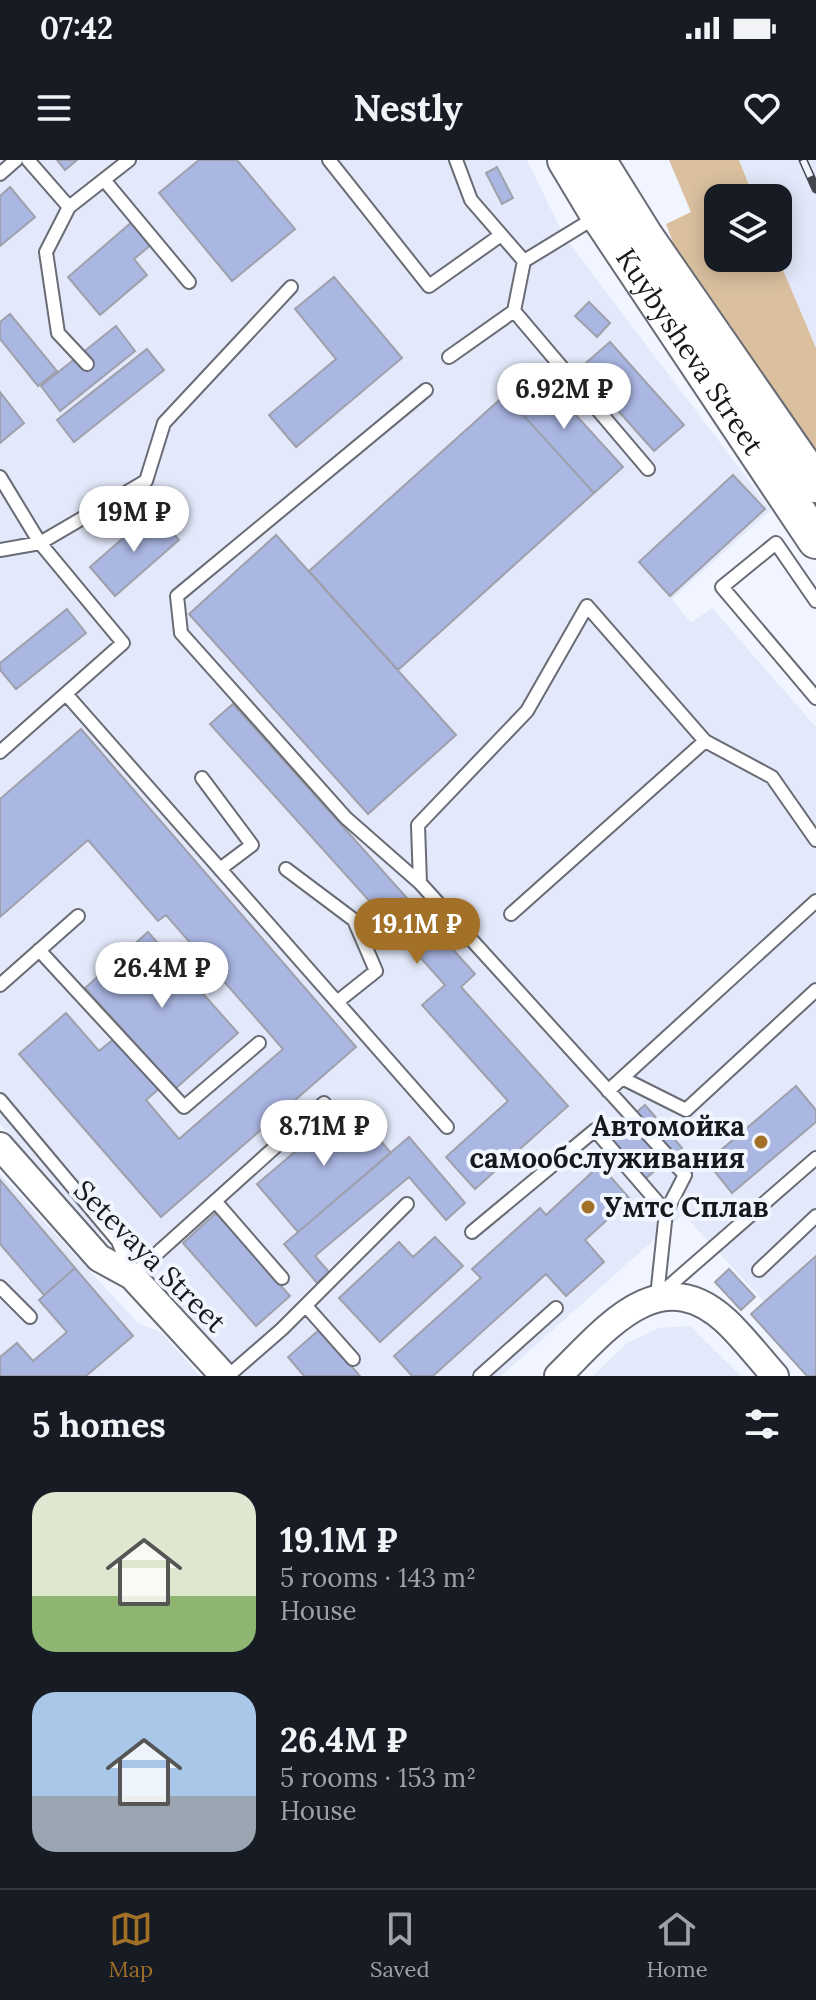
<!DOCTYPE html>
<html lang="en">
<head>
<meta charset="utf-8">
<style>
  body { margin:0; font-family:Lora,serif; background:#242831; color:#f1f3f6; height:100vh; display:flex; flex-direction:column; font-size:30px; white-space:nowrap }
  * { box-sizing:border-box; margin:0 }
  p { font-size:26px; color:#9ea1a6 }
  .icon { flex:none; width:44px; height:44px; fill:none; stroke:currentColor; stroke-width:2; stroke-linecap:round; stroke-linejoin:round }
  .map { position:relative; height:1216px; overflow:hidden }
  .side { display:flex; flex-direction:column; background:#171b24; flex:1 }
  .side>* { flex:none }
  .tools { position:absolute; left:704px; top:24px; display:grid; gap:16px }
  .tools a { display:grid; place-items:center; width:88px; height:88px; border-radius:16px; background:#171b24; box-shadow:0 4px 20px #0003; font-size:40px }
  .price { position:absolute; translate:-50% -68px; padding:0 18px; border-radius:28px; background:#fff; color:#222; font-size:26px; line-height:52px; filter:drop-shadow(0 2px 4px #0008) }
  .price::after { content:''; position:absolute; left:50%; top:48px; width:24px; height:18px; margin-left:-12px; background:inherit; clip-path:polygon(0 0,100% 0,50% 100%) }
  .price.on { background:#a27026; color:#fff }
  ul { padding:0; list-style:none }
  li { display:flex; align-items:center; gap:24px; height:200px; padding:0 32px }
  li span { display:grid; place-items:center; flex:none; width:224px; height:160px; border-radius:24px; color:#555 }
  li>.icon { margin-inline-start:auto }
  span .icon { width:96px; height:96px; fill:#fffc; stroke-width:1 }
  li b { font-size:34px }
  h2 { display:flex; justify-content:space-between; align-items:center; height:96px; padding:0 32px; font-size:34px }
  .status { display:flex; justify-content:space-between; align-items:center; height:56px; padding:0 40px; background:#171b24; direction:ltr }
  .status svg { height:22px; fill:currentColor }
  header { display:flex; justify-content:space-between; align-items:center; height:104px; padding:0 32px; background:#171b24; font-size:36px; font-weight:700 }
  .tab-bar { display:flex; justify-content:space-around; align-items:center; height:112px; border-top:2px solid #363941; background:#171b24; font-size:22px; color:#9ea1a6 }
  .tab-bar a { display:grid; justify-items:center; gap:4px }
  .tab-bar .on { color:#a27026 }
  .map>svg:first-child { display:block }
</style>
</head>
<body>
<div class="status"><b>07:42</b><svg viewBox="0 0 49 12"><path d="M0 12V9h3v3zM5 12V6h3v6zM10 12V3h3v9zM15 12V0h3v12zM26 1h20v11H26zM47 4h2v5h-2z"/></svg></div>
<header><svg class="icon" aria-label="menu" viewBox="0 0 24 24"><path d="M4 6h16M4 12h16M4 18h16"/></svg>Nestly<svg class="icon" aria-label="heart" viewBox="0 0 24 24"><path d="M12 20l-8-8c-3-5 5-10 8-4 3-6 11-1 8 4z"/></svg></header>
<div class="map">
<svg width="816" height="1216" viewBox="0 0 816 1216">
  <rect width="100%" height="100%" fill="#f1f5ff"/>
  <path fill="#e3e9fa" d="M0 0H527L564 76 771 350 672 439 691 463 712 448 816 567V1198L683 1054 501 1216H242L118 1081 93 1071 0 964Z
    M739 0H816V188L778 98V38H754Z
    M0 1014 139 1164 161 1172 200 1216H0Z
    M690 1166 741 1216H593L627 1183 659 1168Z"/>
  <path fill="#dac09f" d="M669 0H739L754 38H718V98H778L816 188V292L693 136 666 64 691 52Z"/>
  <path fill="#aab7e3" stroke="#9ea1ab" stroke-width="2" d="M57 0H77L65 10Z
    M199 0H237L295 69 232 121 159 33Z
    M497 7 513 38 502 44 486 13Z
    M10 27 35 57 0 86V36Z
    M132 62 152 84 134 99 147 115 100 155 68 117Z
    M334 117 402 198 296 287 269 255 336 199 295 149Z
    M589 142 610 163 597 177 575 156Z
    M10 154 57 211 38 226 0 179V162Z
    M116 166 135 191 60 251 41 226Z
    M610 182 684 265 654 291 580 208Z
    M147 189 164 210 74 282 57 260Z
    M534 209 623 307 594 333 505 235Z
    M0 232 24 263 0 283Z
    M505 235 594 333 398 510 309 411Z
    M733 315 765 349 670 436 639 402Z
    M154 351 179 380 115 436 90 407Z
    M276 375 456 575 368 654 189 454Z
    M67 449 86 473 16 529 0 510V503Z
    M233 544 475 814 461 827 568 946 475 1029 446 997 508 941 422 845 445 825 210 564Z
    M81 569 356 887 161 1057 19 894 66 853 99 891 115 878 159 929 146 940 179 979 283 889 166 755 158 761 88 680 0 757V639Z
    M148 772 238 873 176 928 85 828Z
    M796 926 816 950V962L732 1033 707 1002Z
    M350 945 391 993 298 1072 257 1024Z
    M645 945 682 988 645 1019 609 976Z
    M409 977 465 1043 446 1060 409 1017 315 1096 329 1112 317 1123 284 1084Z
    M600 1005 630 1039 585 1080 604 1102 566 1136 546 1114 433 1216H412L394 1196 481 1118 472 1109 540 1048 546 1055Z
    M0 1020 75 1108 44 1135 0 1084Z
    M216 1053 290 1136 256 1166 183 1083Z
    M435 1077 463 1106 380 1182 339 1138 399 1082 413 1097Z
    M816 1096V1216H807L751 1154Z
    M75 1108 133 1176 86 1216H0V1197L17 1183 33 1201 67 1172 39 1140Z
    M729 1109 755 1137 741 1150 715 1122Z
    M319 1170 360 1216H304L288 1197Z"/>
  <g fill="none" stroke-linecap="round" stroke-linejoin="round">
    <defs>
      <path id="service" d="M28 0 69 47 129 0
        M329 0 429 126 501 75
        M456 0 471 40 524 101
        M0 14 16 0
        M105 21 189 122
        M69 47 46 92 58 173 87 204
        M514 151 648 309
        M449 197 514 151 524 101 596 57
        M0 317 40 383 123 483 0 592
        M0 390 40 383 146 321 164 263 291 127
        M816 441 776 383 722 427 816 538
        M66 534 447 967
        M202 618 252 685 220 709
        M286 709 354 760 376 811 337 842
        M420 723 346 658 181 473 177 436 426 230
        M511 754 705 581
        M39 790 184 947 259 883
        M0 825 78 756
        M622 918 686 950 816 830
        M608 931 816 741
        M0 940 118 1081 132 1116 324 943
        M215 1041 282 1118
        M666 1052 685 1015 420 723 418 665 527 551 587 446 705 581 772 617 816 680
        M472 1072 595 970 666 1052 657 1136
        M759 1110 816 1056
        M0 1127 30 1157
        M660 1134 816 998
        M306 1146 353 1199
        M228 1216 282 1169 407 1044
        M480 1216 556 1148"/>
      <path id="minor" d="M0 986 99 1098 132 1116 224 1216
        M558 1216C605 1170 659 1099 726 1161 743 1177 759 1198 775 1216"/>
      <g id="secondary">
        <path id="s1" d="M566 0 599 55 816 380"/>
        <path d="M597 0 645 77 816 324"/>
      </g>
    </defs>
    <use href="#service" stroke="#696c75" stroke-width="16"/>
    <use href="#minor" stroke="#696c75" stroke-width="30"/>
    <use href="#secondary" stroke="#696c75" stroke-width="40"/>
    <use href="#service" stroke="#fff" stroke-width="12"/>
    <use href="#minor" stroke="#fff" stroke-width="26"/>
    <use href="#secondary" stroke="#fff" stroke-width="36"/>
    <defs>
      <path id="rail" d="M803 0 816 29"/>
    </defs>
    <use href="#rail" stroke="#43464a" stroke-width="9"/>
    <use href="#rail" stroke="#f1f5ff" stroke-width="6" stroke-dasharray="18" stroke-linecap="butt"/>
  </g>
  <g fill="#a27026" stroke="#f1f5ff" stroke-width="3">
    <circle cx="761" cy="982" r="8"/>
    <circle cx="588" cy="1047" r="8"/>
  </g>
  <g text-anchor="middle" stroke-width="8" stroke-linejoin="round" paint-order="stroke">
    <g font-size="28" fill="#16181b" stroke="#f1f5ff">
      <text dy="10" stroke="none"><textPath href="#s1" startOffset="228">Kuybysheva Street</textPath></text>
      <text transform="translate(150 1096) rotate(45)" y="10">Setevaya Street</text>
    </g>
    <g font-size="28" font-weight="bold" fill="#16181b" stroke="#f1f5ff" text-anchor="end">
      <text x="745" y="976">Автомойка<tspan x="745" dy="32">самообслуживания</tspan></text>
      <text x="604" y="1057" text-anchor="start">Умтс Сплав</text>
    </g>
  </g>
</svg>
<div class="tools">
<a><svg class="icon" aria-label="layers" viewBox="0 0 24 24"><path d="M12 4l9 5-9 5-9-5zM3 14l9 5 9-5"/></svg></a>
</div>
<b class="price" style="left:564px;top:271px">6.92M ₽</b>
<b class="price" style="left:134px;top:394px">19M ₽</b>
<b class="price on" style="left:417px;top:806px">19.1M ₽</b>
<b class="price" style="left:162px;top:850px">26.4M ₽</b>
<b class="price" style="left:324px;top:1008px">8.71M ₽</b>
</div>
<section class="side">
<h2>5 homes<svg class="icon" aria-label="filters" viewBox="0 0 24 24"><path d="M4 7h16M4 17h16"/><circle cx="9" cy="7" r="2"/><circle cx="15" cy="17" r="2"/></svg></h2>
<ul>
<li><span style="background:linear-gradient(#dfe7d0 65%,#8fb573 0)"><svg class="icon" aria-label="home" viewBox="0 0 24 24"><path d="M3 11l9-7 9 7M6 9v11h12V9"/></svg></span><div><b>19.1M ₽</b><p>5 rooms · 143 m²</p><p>House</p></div></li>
<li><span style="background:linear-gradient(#a9c7e8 65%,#9aa5b1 0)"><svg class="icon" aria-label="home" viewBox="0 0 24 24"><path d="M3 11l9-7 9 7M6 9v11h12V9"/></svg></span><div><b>26.4M ₽</b><p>5 rooms · 153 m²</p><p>House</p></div></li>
</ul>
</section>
<nav class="tab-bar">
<a class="on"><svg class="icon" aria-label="map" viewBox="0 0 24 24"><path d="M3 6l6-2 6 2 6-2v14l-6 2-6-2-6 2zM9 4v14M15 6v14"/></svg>Map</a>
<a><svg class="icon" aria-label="saved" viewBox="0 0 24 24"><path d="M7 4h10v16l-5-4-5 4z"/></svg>Saved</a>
<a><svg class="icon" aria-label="home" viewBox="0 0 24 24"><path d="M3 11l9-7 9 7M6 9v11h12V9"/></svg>Home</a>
</nav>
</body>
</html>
